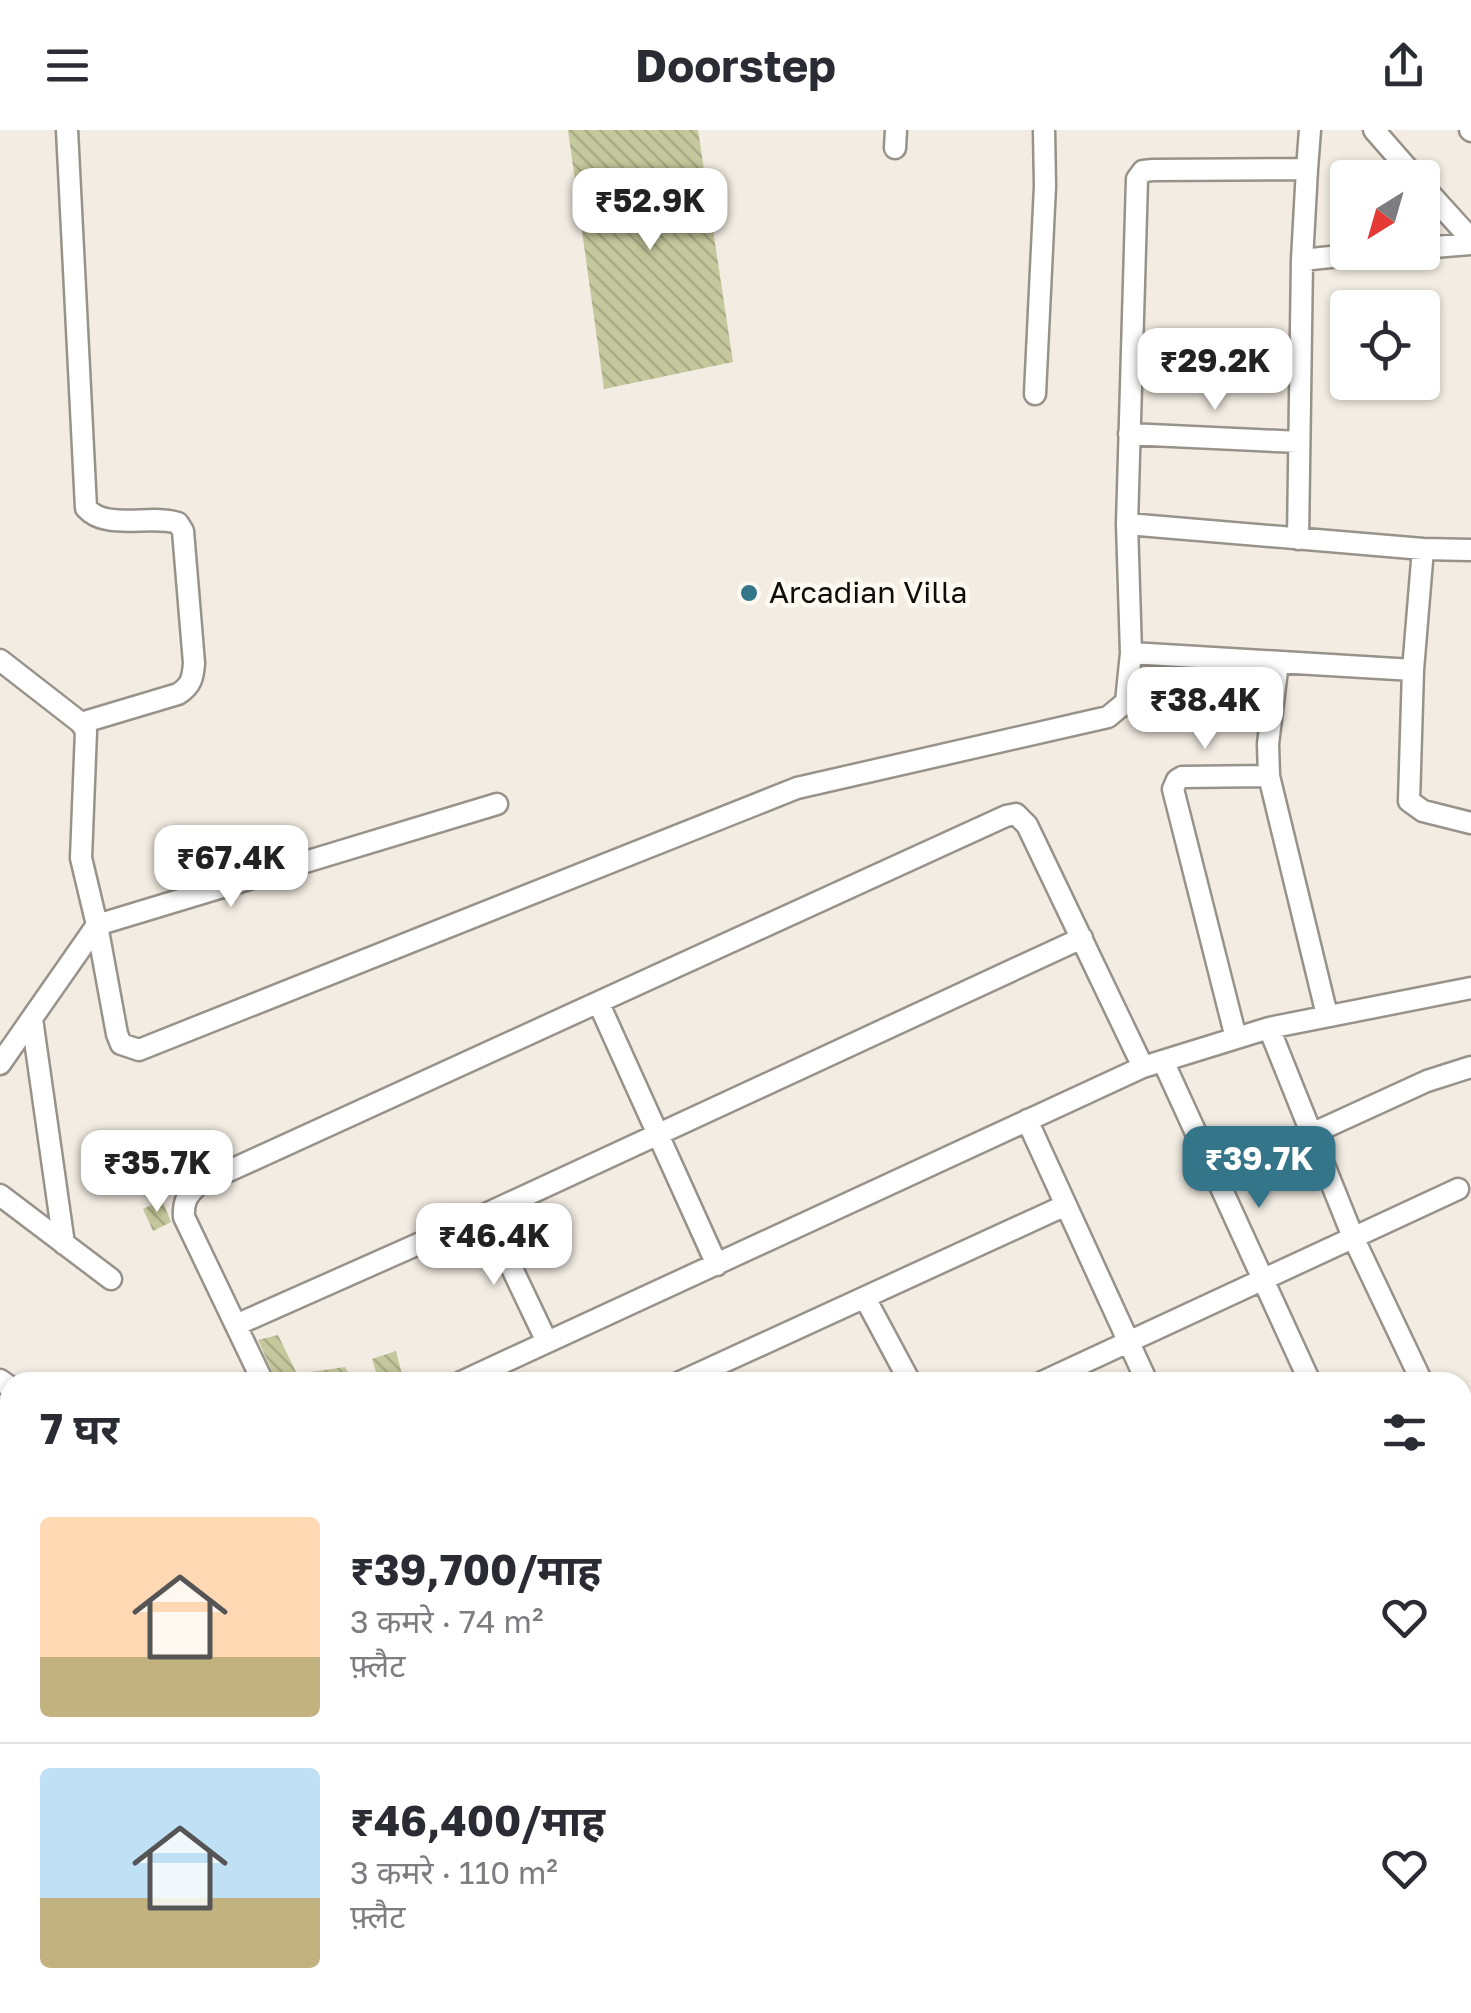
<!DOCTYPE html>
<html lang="hi">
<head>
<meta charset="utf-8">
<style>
  body { margin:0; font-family:"Golos Text","Noto Sans Devanagari",sans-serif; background:#f7f7f7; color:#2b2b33; height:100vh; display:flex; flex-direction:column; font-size:38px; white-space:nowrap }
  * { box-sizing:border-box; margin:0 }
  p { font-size:32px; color:#7c7c81 }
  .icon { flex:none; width:55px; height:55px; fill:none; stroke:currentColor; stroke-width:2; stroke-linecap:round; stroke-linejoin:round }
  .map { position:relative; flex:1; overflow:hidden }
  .panel { position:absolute; left:0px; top:1242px; width:1472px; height:642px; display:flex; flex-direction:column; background:#fff; border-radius:30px 30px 0 0; box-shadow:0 2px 8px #0004 }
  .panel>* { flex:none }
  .needle { width:65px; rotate:217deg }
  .controls { position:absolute; left:1330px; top:30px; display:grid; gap:20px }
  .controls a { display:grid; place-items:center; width:110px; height:110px; border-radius:10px; background:#fff; box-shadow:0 2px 8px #0004; font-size:50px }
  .price { position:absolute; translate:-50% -85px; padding:0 22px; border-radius:20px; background:#fff; color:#222; font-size:32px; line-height:65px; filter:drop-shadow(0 2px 5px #0008) }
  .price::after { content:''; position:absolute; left:50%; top:60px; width:30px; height:22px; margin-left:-15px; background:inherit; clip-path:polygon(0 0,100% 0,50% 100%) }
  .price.active { background:#357589; color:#fff }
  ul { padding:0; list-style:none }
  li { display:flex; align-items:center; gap:30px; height:250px; padding:0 40px }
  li+li { border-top:2px solid #e1e1e2 }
  li span { display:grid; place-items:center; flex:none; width:280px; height:200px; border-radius:10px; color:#555 }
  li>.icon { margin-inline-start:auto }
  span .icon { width:120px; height:120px; fill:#fffc; stroke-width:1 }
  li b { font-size:42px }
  h2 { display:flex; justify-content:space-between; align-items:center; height:120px; padding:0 40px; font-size:42px }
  header { display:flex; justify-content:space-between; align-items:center; height:130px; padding:0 40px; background:#fff; font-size:45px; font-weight:700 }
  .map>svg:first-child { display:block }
</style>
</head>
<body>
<header><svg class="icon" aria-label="menu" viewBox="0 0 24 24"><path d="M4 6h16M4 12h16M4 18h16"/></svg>Doorstep<svg class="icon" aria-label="share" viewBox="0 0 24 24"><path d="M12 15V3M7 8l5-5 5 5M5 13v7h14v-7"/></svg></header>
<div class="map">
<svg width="1471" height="1883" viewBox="0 0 1471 1883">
  <defs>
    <pattern id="building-back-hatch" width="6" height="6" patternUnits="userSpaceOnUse" patternTransform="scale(2.5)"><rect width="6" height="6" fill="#c5c89c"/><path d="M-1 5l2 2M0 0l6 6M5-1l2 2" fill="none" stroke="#a8ab85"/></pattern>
  </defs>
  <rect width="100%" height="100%" fill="#f2ece2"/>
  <path fill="url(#building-back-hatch)" d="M568 0H698L733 232 604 259Z
    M162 1070 171 1092 153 1101 143 1079Z
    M278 1205 297 1244 345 1237 353 1252H277L258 1210Z
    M396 1221 404 1252H379L372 1229Z"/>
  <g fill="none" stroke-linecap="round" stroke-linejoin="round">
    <defs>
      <path id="minor" d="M67 0 86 378C106 401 151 384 178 393L183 401 194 533C193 548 191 556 178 564L81 593
        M1374 0 1416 48
        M1470 0 1471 1
        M895 18 896 0
        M1422 55 1471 109
        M1422 118 1471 114
        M1302 130 1378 122
        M1035 264 1045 56 1044 0
        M1129 304 1299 312
        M1127 394 1423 419 1413 540 1131 523
        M1298 409 1302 130 1307 39
        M1423 419 1471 420
        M0 530 81 593 86 601 81 728 97 795 117 904 121 914 139 920 797 658 1108 587 1126 572 1131 523 1127 394 1137 49 1143 41 1153 40 1307 39 1310 0
        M1413 540 1409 671 1423 681 1471 693
        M1269 646 1268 614 1278 532
        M599 874 717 1135
        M32 889 64 1114
        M1269 898 1471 858
        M1236 908 1173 659 1177 650 1182 647 1269 646 1327 885
        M1163 931 1310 1252
        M0 934 97 795 497 674
        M1027 990 1147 1252
        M1311 1004 1427 951 1471 937
        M0 1065 111 1149
        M486 1084 547 1212
        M865 1168 910 1252
        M236 1195 486 1084 1082 808
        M0 1250 10 1257
        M263 1252 184 1087C183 1072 187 1065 198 1055L1006 686 1016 684 1027 695 1143 937
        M461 1252 1143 937 1269 898 1353 1107 1422 1252
        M680 1252 1066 1075
        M1042 1252 1458 1059
        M1462 1338 1469 1351 1462 1354
        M0 1392 10 1399
        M1462 1480 1471 1476
        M1470 1600 1471 1601
        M0 1614 10 1634
        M0 1696 10 1715
        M1462 1709 1471 1703
        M0 1769 10 1788
        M1462 1826 1471 1820
        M1462 1851 1471 1845
        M0 1854 10 1874
        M55 1875 59 1883
        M93 1875 97 1883
        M132 1875 136 1883
        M583 1883 595 1875
        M623 1883 631 1875
        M923 1883 931 1875
        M1381 1883 1393 1875
        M1415 1883 1427 1875"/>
    </defs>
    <use href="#minor" stroke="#98938a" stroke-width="25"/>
    <use href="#minor" stroke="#fff" stroke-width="20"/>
  </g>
  <circle fill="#357589" stroke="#fefaf1" stroke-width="4" cx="749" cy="463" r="10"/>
  <g text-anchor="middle" stroke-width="9" stroke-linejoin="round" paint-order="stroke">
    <g font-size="30" fill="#0f0d09" stroke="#fefaf1" text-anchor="start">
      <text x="769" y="473">Arcadian Villa</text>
    </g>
  </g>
</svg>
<div class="controls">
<a><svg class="needle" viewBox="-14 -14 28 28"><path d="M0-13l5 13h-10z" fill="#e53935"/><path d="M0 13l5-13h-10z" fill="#7c7c81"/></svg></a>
<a><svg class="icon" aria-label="locate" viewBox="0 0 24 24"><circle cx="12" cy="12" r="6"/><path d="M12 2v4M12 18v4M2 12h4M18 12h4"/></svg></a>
</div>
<b class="price" style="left:650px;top:123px">₹52.9K</b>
<b class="price" style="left:1215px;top:283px">₹29.2K</b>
<b class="price" style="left:1205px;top:622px">₹38.4K</b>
<b class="price" style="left:231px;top:780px">₹67.4K</b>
<b class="price active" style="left:1259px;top:1081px">₹39.7K</b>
<b class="price" style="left:157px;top:1085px">₹35.7K</b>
<b class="price" style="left:494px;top:1158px">₹46.4K</b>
<section class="panel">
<h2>7 घर<svg class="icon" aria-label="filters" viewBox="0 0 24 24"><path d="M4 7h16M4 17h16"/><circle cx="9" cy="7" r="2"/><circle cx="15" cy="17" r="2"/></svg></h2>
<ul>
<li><span style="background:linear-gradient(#ffd9b3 70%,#c2b280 0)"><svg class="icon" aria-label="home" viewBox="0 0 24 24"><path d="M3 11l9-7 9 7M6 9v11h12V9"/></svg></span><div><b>₹39,700/माह</b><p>3 कमरे · 74 m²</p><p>फ़्लैट</p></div><svg class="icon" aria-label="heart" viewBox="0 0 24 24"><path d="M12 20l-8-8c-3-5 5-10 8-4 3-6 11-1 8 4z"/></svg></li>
<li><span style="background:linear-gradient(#bfe0f5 65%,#c2b280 0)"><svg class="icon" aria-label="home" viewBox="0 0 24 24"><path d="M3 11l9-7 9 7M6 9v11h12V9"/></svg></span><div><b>₹46,400/माह</b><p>3 कमरे · 110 m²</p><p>फ़्लैट</p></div><svg class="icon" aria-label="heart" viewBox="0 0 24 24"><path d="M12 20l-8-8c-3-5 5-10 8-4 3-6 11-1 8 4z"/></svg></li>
</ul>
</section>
</div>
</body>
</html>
